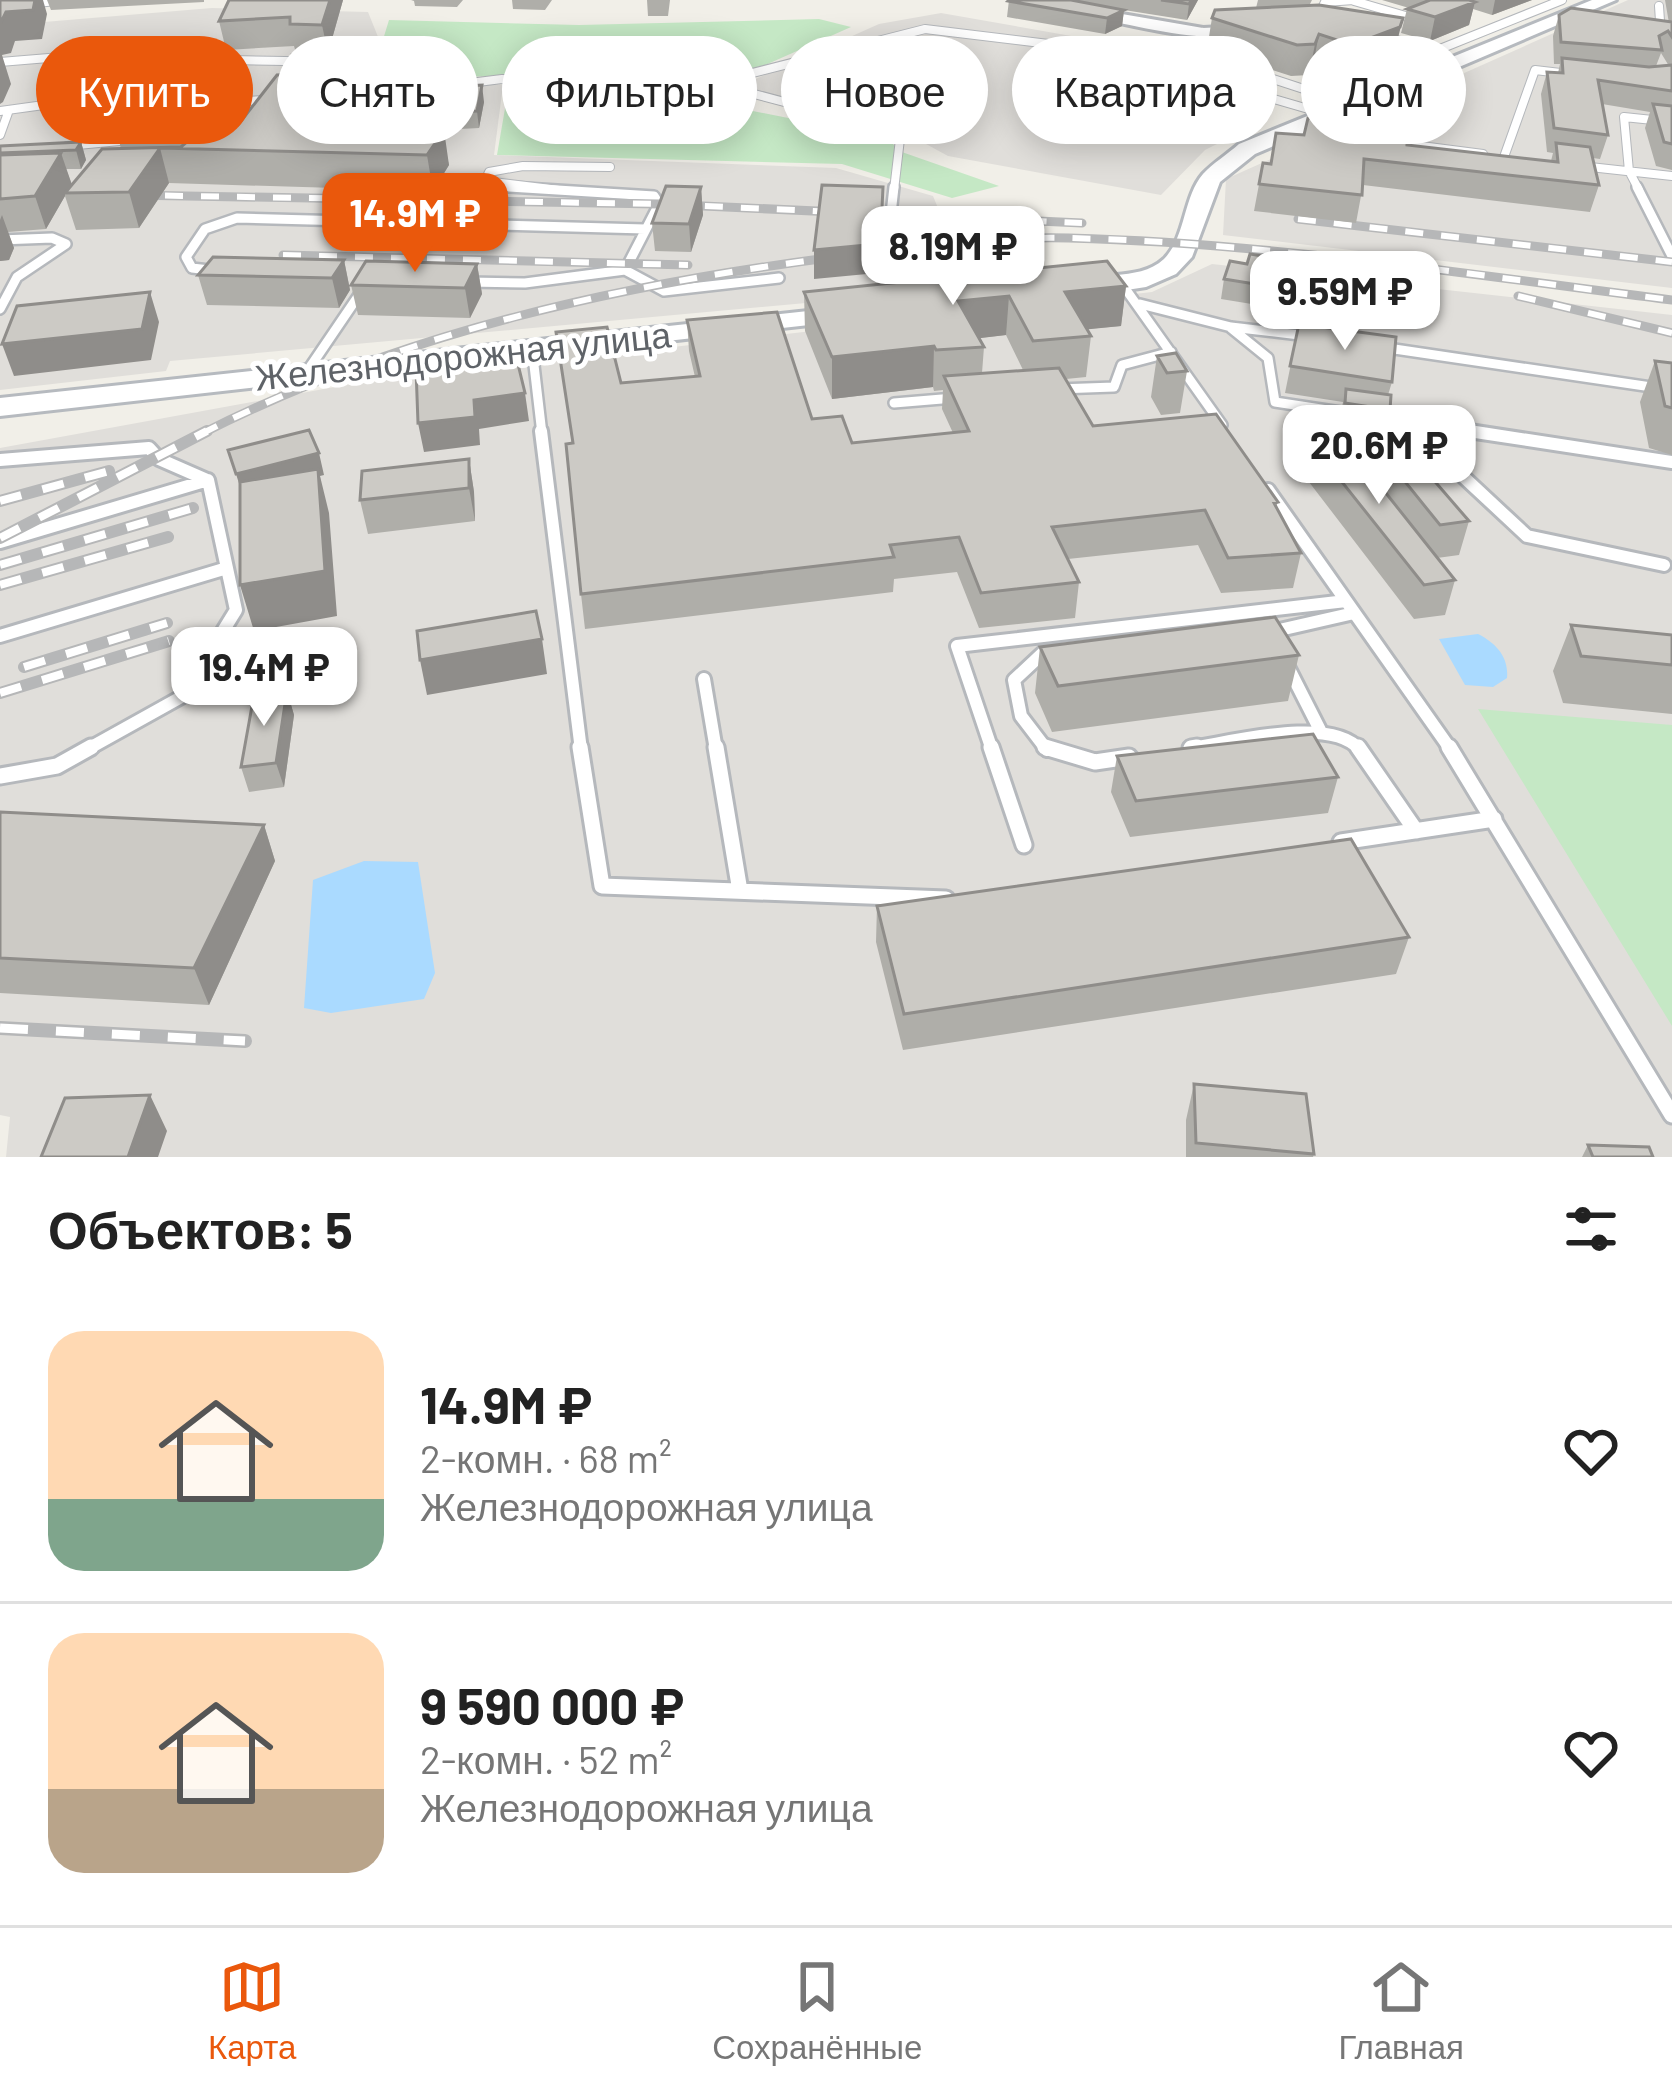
<!DOCTYPE html>
<html lang="ru">
<head>
<meta charset="utf-8">
<style>
  body { margin:0; font-family:Barlow,sans-serif; background:#f2f2f2; color:#222; height:100vh; display:flex; flex-direction:column; font-size:45px; white-space:nowrap }
  * { box-sizing:border-box; margin:0 }
  p { font-size:39px; color:#767676 }
  .icon { flex:none; width:66px; height:66px; fill:none; stroke:currentColor; stroke-width:2; stroke-linecap:round; stroke-linejoin:round }
  .map { position:relative; height:1157px; overflow:hidden }
  .sheet { display:flex; flex-direction:column; background:#fff; flex:1 }
  .sheet>* { flex:none }
  .hud { position:absolute; left:36px; top:36px; width:1602px; height:108px; display:flex; gap:24px }
  .price { position:absolute; translate:-50% -102px; padding:0 27px; border-radius:24px; background:#fff; color:#222; font-size:39px; line-height:78px; filter:drop-shadow(0 3px 6px #0008) }
  .price::after { content:''; position:absolute; left:50%; top:72px; width:36px; height:27px; margin-left:-18px; background:inherit; clip-path:polygon(0 0,100% 0,50% 100%) }
  .price.selected { background:#ea580c; color:#fff }
  ul { padding:0; list-style:none }
  li { display:flex; align-items:center; gap:36px; height:300px; padding:0 48px }
  li+li { border-top:3px solid #e0e0e0 }
  li span { display:grid; place-items:center; flex:none; width:336px; height:240px; border-radius:36px; color:#555 }
  li>.icon { margin-inline-start:auto }
  span .icon { width:144px; height:144px; fill:#fffc; stroke-width:1 }
  li b { font-size:51px }
  h2 { display:flex; justify-content:space-between; align-items:center; height:144px; padding:0 48px; font-size:51px }
  .tag { padding:0 42px; border-radius:54px; background:#fff; box-shadow:0 6px 30px #0003; font-size:42px; line-height:108px }
  .tag.selected { background:#ea580c; color:#fff }
  .menu { display:flex; justify-content:space-around; align-items:center; height:168px; border-top:3px solid #e0e0e0; background:#fff; font-size:33px; color:#767676 }
  .menu a { display:grid; justify-items:center; gap:6px }
  .menu .selected { color:#ea580c }
  .map>svg:first-child { display:block }
</style>
</head>
<body>
<div class="map">
<svg width="1672" height="1157" viewBox="0 0 1672 1157">
  <rect width="100%" height="100%" fill="#f1efe8"/>
  <path fill="#e0deda" d="M1628 0H1672V288L1223 235 1226 179Z
    M212 8 368 12 397 84 503 85 494 155 836 168 933 196 971 288 170 361 166 371 0 390V41L20 24Z
    M941 13 1156 51 1264 88 1248 98 1265 120 1205 150 1161 195 948 156 893 126 740 86 879 24Z
    M1212 264 1672 315V1157H6L10 1117 0 1115V448L351 384 1152 292Z"/>
  <path fill="#c5e8c5" d="M819 19 851 27 745 74 414 77 381 46 389 20 579 25Z
    M643 89 888 138 899 151 999 186 952 198 842 164 497 155 508 91Z
    M1478 709 1672 725V1026Z"/>
  <path fill="#aadaff" d="M1478 634C1496 643 1509 657 1507 678L1493 687 1465 685 1439 639Z
    M364 861 418 862 435 973 424 999 331 1013 304 1008 313 880Z"/>
  <g fill="none" stroke-linecap="round" stroke-linejoin="round">
    <defs>
      <path id="lane-far3" d="M1354 1 1416 19
        M1659 6 1661 36 1672 37
        M0 7 65 0
        M1318 17 1325 2 1354 0
        M1203 32 1190 52 1322 95 1435 51 1383 36
        M1435 51 1562 0
        M0 62 85 55 101 68 94 97
        M101 68 232 60 347 62 408 87
        M1198 77 1329 115
        M141 93 219 102 270 100
        M356 97 502 79 713 83
        M0 111 109 96
        M161 132 218 102
        M0 135 9 110
        M1390 142 1483 154
        M67 146 130 140
        M1504 157 1535 70 1569 74
        M1581 166 1672 176
        M559 190 485 181 489 172 523 166 610 167
        M894 190 900 139 856 121 713 83 925 29 1082 48 1172 69
        M1639 190 1629 171 1624 117 1672 122"/>
      <path id="lane-far2" d="M894 187 891 214 914 295
        M1637 187 1672 256
        M0 240 52 238 66 244 17 277 0 309
        M625 270 664 291 779 278
        M218 271 192 268 186 257 205 229 237 218 645 229
        M469 282 525 283 625 270 659 204 654 196 509 187
        M1122 284 1222 425
        M1140 304 1231 327 1308 336
        M1231 328 1268 358 1275 402 1354 414
        M1339 341 1349 313
        M1381 347 1672 390
        M532 348 542 434
        M306 373 363 289
        M1058 389 1114 387 1122 365 1171 352
        M894 403 954 398
        M1298 407 1320 434
        M1374 417 1489 434"/>
      <path id="lane-far1" d="M541 431 581 750
        M1318 431 1327 443
        M1469 431 1672 462
        M1406 459 1454 468 1527 536 1664 565
        M0 460 149 448 159 459 207 480
        M1268 490 1451 750
        M0 542 208 480 236 610 183 696 86 750
        M1271 632 1354 613
        M0 636 227 568
        M1287 665 1320 730
        M704 679 716 750
        M1191 748C1232 742 1332 715 1360 750
        M992 750 957 646 1346 601
        M1047 750 1021 716 1014 680 1044 652 1054 651"/>
      <path id="lane" d="M580 747 602 886 946 899
        M716 747 740 891
        M991 747 1024 845
        M1045 747 1095 762 1129 757
        M1358 747 1416 831
        M1449 747 1672 1115
        M1191 748 1197 747
        M0 776 57 766 91 747
        M1341 842 1494 819"/>
      <path id="street" d="M1093 9 1203 28 1242 26 1249 30C1214 48 1128 24 1088 16L1087 13Z"/>
      <path id="secondary" d="M1592 0H1616L1255 154 1220 182 1192 257 1176 274 1146 287 1081 297 1068 289C1093 267 1137 284 1164 259 1186 237 1183 197 1203 174 1213 163 1228 154 1239 144Z
        M845 307 854 310 858 315 854 320 0 416V398Z"/>
    </defs>
    <use href="#lane-far3" stroke="#b5b8bc" stroke-width="10"/>
    <use href="#lane-far2" stroke="#b5b8bc" stroke-width="14"/>
    <use href="#lane-far1" stroke="#b5b8bc" stroke-width="18"/>
    <use href="#lane" stroke="#b5b8bc" stroke-width="21"/>
    <use href="#street" stroke="#b5b8bc" stroke-width="6"/>
    <use href="#secondary" stroke="#b6babf" stroke-width="6"/>
    <use href="#lane-far3" stroke="#fff" stroke-width="8"/>
    <use href="#lane-far2" stroke="#fff" stroke-width="9"/>
    <use href="#lane-far1" stroke="#fff" stroke-width="12"/>
    <use href="#lane" stroke="#fff" stroke-width="15"/>
    <use href="#street" fill="#fff" fill-rule="evenodd"/>
    <use href="#secondary" fill="#fff" fill-rule="evenodd"/>
    <defs>
      <path id="rail-far2" d="M129 195 659 204 1082 223
        M1298 219 1672 262
        M283 255 688 265
        M1518 296 1672 333
        M201 434C401 332 621 284 843 256 918 247 993 236 1069 238 1271 243 1472 275 1672 300"/>
      <path id="rail-far1" d="M0 501 109 471
        M0 538 207 431
        M0 565 193 508
        M0 585 168 537
        M24 667 167 623
        M0 693 169 641"/>
      <path id="rail" d="M0 1028 245 1041"/>
    </defs>
    <use href="#rail-far2" stroke="#b6b7b8" stroke-width="9"/>
    <use href="#rail-far1" stroke="#b6b7b8" stroke-width="12"/>
    <use href="#rail" stroke="#b6b7b8" stroke-width="14"/>
    <use href="#rail-far2" stroke="#fff" stroke-width="6" stroke-dasharray="18" stroke-linecap="butt"/>
    <use href="#rail-far1" stroke="#fff" stroke-width="8" stroke-dasharray="22" stroke-linecap="butt"/>
    <use href="#rail" stroke="#fff" stroke-width="9" stroke-dasharray="28" stroke-linecap="butt"/>
  </g>
  <path fill="#afaea9" fill-rule="evenodd" d="M47 0H204V2L51 10Z
    M229 0H343L328 53H296L294 46 226 50 219 21Z
    M411 0H463L457 7 415 6 414 1Z
    M512 0H552L545 10 513 9Z
    M647 0H670L668 16H648Z
    M1009 0H1198L1187 20 1124 10 1122 26 1105 34 1007 17Z
    M1258 0H1312L1309 6 1393 58 1346 77 1313 65 1309 75 1291 76 1207 49 1212 18 1256 8Z
    M1382 0H1532L1492 15 1473 9 1469 25 1430 41 1401 33 1407 9 1409 8Z
    M1665 0H1672V170L1656 166 1645 128 1650 112 1602 104 1608 135 1600 159 1593 158 1599 185 1590 212 1363 185 1356 223 1254 211 1263 163 1271 164 1304 135 1370 123 1377 90 1410 108 1406 125 1407 145 1551 161 1553 153 1547 152 1541 94 1547 72 1558 73 1560 64H1554L1553 36 1559 15 1669 23ZM1661 53 1669 66H1656Z
    M320 56 322 66 363 64 369 112 359 128 393 129 391 114 484 102 479 128 440 130 449 165 433 191 169 183 139 228 76 230 65 196 46 229 8 232 14 248 9 260 0 261V146L81 142 86 160 81 169H66L72 185 121 149 117 132 99 133 91 107 156 101 149 127 238 125 291 75Z
    M910 61V77L872 99 830 89 829 72Z
    M1116 86 1209 96 1153 124 1113 112Z
    M701 187 703 215 691 252 655 251 652 223Z
    M344 260 350 290 339 308 207 305 198 275Z
    M477 264 482 294 470 318 358 315 351 285Z
    M1278 278 1270 307 1221 299 1224 279Z
    M1126 286 1121 326 1087 329 1091 336 1086 377 1066 379 1093 426 1278 502 1276 507 1301 553 1293 588 1221 593 1198 545 1068 559 1079 582 1075 618 979 628 957 572 894 579 893 592 585 629 581 594 572 443 556 332 621 383 695 377 689 351 687 320 812 419 852 443 953 433 942 409 943 390 934 391 933 387 832 399 805 331 804 292ZM1006 335 1023 370 982 373 984 347 979 338Z
    M1299 324 1392 382 1388 395 1390 410 1384 431 1469 521 1459 555 1437 558 1455 580 1445 615 1414 619 1296 465 1303 433 1337 432 1343 402 1285 393ZM1340 436 1358 438 1354 453Z
    M1157 356 1187 371 1180 413 1161 415 1151 397Z
    M1655 361 1672 363V455L1649 448 1640 402Z
    M469 459 474 492 475 521 368 534 360 500Z
    M1571 625 1672 635V714L1563 703 1553 671Z
    M1040 647 1299 655 1288 701 1052 732 1035 693Z
    M287 691 294 715 284 787 249 792 241 767Z
    M1117 756 1338 777 1328 813 1130 837 1111 792Z
    M0 812 264 825 275 861 209 1005 0 993Z
    M877 906 1409 937 1396 974 903 1050 876 942Z
    M1194 1084 1314 1154 1313 1157H1186V1120Z
    M1588 1145 1653 1157H1582Z"/>
  <path fill="#8f8d8a" d="M35 0H43L47 14 42 39 15 41 11 53 2 55 11 84 3 102 0 104V24L6 12Z
    M330 0H343L328 53 322 25Z
    M1192 0H1198L1187 20 1189 4Z
    M1495 0H1532L1492 15Z
    M1475 2 1469 25 1430 41 1435 17Z
    M1124 10 1122 26 1105 34 1107 18Z
    M1403 18 1393 58 1346 77 1352 45Z
    M1319 34 1313 65 1309 75 1315 44Z
    M910 61V77L872 99V82Z
    M362 71 369 112 356 134 349 100Z
    M1213 71 1209 96 1153 124 1157 98Z
    M149 76 156 101 148 129 99 133 91 107Z
    M482 85 484 102 479 128 477 111Z
    M328 101 334 135 328 127Z
    M444 130 449 165 433 191 427 155Z
    M81 142 86 160 81 169 76 150Z
    M160 148 169 183 139 228 129 192Z
    M61 153 72 185 65 193V196L46 229 35 196Z
    M701 187 703 215 691 252 689 224Z
    M2 215 14 248 9 260 0 261V220Z
    M888 243V272L814 279V250Z
    M344 260 350 290 339 308 332 278Z
    M477 264 482 294 470 318 465 288Z
    M1126 286 1121 326 1061 332 1065 292Z
    M150 292 159 322 151 360 14 376 2 344Z
    M1009 296 1006 335 956 341 958 301Z
    M934 346 933 387 832 399V357Z
    M525 393 529 421 479 429 480 445 424 452 418 423 474 400Z
    M319 453 324 475 320 476 329 513 337 616 254 631 240 585 243 496 236 474Z
    M469 459 474 492 475 521 469 488Z
    M542 639 547 674 427 695 420 660Z
    M280 650 283 662 281 682 252 686 249 674Z
    M287 691 294 715 284 787 276 763Z
    M264 825 275 861 209 1005 194 968Z
    M150 1095 167 1131 158 1157H128Z"/>
  <path fill="#cccac5" stroke="#8f8d8a" stroke-width="3" d="M0 0H35L33 10 6 12 0 24Z
    M229 0H330L322 25 290 24V17L219 21Z
    M1009 0H1071L1124 10 1107 18 1008 1Z
    M1161 0H1192L1189 4Z
    M1430 0H1469L1475 2 1435 17 1407 9Z
    M1319 5 1403 18 1400 27 1352 45 1319 34 1315 44 1297 45 1212 18 1215 10Z
    M1571 8 1672 22V37L1668 31 1659 36 1662 50 1561 42 1559 15Z
    M867 51 910 61 872 82 829 72Z
    M292 55 320 56 316 66 363 64 364 73 362 71 291 75Z
    M1562 58 1649 67 1672 65V91L1598 80 1608 135 1554 128 1547 72 1563 73Z
    M1173 60 1213 71 1157 98 1116 86Z
    M362 71 363 79 349 100 328 101V127L444 130 427 155 160 148 129 192 65 193 102 149 181 147 189 140 182 131 116 133 120 128 238 125 277 75Z
    M1413 73 1410 108 1375 104 1377 89Z
    M149 76 141 103 91 107 100 81Z
    M482 85 477 111 391 114 398 89Z
    M1653 104 1672 106V144L1664 142Z
    M1308 118 1408 125 1407 145 1558 162 1556 143 1590 147 1599 185 1364 159 1362 195 1259 184 1263 163 1271 164 1276 133 1304 135Z
    M81 142 76 150 0 153V146Z
    M61 153 35 196 0 199V155Z
    M822 185 883 187 881 229 888 243 814 250Z
    M666 186 701 187 689 224 652 223Z
    M1250 254 1282 259 1274 287 1224 279 1230 261 1247 264Z
    M213 257 344 260 332 278 198 275Z
    M366 261 477 264 465 288 351 285Z
    M1107 261 1126 286 1065 292 1091 336 1033 341 1009 296 958 301 984 347 936 350 934 346 832 357 804 292Z
    M150 292 142 329 2 344 17 306Z
    M777 312 812 419 842 416 852 443 969 431 944 376 1059 368 1093 426 1216 414 1278 502 1274 503 1301 553 1228 558 1205 510 1052 527 1079 582 981 593 959 537 890 545 894 557 581 594 566 444 573 443 556 332 607 327 621 383 700 376 687 320Z
    M1299 324 1396 337 1392 382 1290 366Z
    M1176 353 1187 371 1167 373 1157 356Z
    M516 356 525 393 474 400 475 417 418 423 416 369Z
    M1655 361 1672 363V408L1665 406Z
    M1346 389 1391 395 1390 410 1345 403Z
    M1361 427 1393 433 1469 521 1440 525Z
    M1335 429 1455 580 1424 585 1303 433Z
    M309 430 319 453 236 474 228 450Z
    M469 459V488L360 500 362 471Z
    M318 469 325 571 240 585V482Z
    M536 611 542 639 420 660 417 631Z
    M1275 617 1299 655 1058 686 1040 647Z
    M1571 625 1672 635V665L1581 656Z
    M280 650 278 670 249 674 251 654Z
    M287 691 276 763 241 767 254 695Z
    M1313 734 1338 777 1136 801 1117 756Z
    M0 812 264 825 194 968 0 958Z
    M1351 839 1409 937 904 1014 877 906Z
    M1194 1084 1306 1094 1314 1154 1196 1143Z
    M150 1095 128 1157H41L65 1098Z
    M1588 1145 1649 1147 1653 1157H1593Z"/>
  <g text-anchor="middle" stroke-width="10" stroke-linejoin="round" paint-order="stroke">
    <g font-size="36" fill="#5f6368" stroke="#fff">
      <text transform="translate(463 356) rotate(-6)" y="13">Железнодорожная улица</text>
    </g>
  </g>
</svg>
<b class="price selected" style="left:415px;top:275px">14.9M ₽</b>
<b class="price" style="left:953px;top:308px">8.19M ₽</b>
<b class="price" style="left:1345px;top:353px">9.59M ₽</b>
<b class="price" style="left:1379px;top:507px">20.6M ₽</b>
<b class="price" style="left:264px;top:729px">19.4M ₽</b>
<div class="hud">
<a class="tag selected">Купить</a>
<a class="tag">Снять</a>
<a class="tag">Фильтры</a>
<a class="tag">Новое</a>
<a class="tag">Квартира</a>
<a class="tag">Дом</a>
</div>
</div>
<section class="sheet">
<h2>Объектов: 5<svg class="icon" aria-label="filters" viewBox="0 0 24 24"><path d="M4 7h16M4 17h16"/><circle cx="9" cy="7" r="2"/><circle cx="15" cy="17" r="2"/></svg></h2>
<ul>
<li><span style="background:linear-gradient(#ffd9b3 70%,#7fa58c 0)"><svg class="icon" aria-label="home" viewBox="0 0 24 24"><path d="M3 11l9-7 9 7M6 9v11h12V9"/></svg></span><div><b>14.9M ₽</b><p>2-комн. · 68 m²</p><p>Железнодорожная улица</p></div><svg class="icon" aria-label="heart" viewBox="0 0 24 24"><path d="M12 20l-8-8c-3-5 5-10 8-4 3-6 11-1 8 4z"/></svg></li>
<li><span style="background:linear-gradient(#ffd9b3 65%,#b9a48a 0)"><svg class="icon" aria-label="home" viewBox="0 0 24 24"><path d="M3 11l9-7 9 7M6 9v11h12V9"/></svg></span><div><b>9 590 000 ₽</b><p>2-комн. · 52 m²</p><p>Железнодорожная улица</p></div><svg class="icon" aria-label="heart" viewBox="0 0 24 24"><path d="M12 20l-8-8c-3-5 5-10 8-4 3-6 11-1 8 4z"/></svg></li>
</ul>
</section>
<nav class="menu">
<a class="selected"><svg class="icon" aria-label="map" viewBox="0 0 24 24"><path d="M3 6l6-2 6 2 6-2v14l-6 2-6-2-6 2zM9 4v14M15 6v14"/></svg>Карта</a>
<a><svg class="icon" aria-label="saved" viewBox="0 0 24 24"><path d="M7 4h10v16l-5-4-5 4z"/></svg>Сохранённые</a>
<a><svg class="icon" aria-label="home" viewBox="0 0 24 24"><path d="M3 11l9-7 9 7M6 9v11h12V9"/></svg>Главная</a>
</nav>
</body>
</html>
